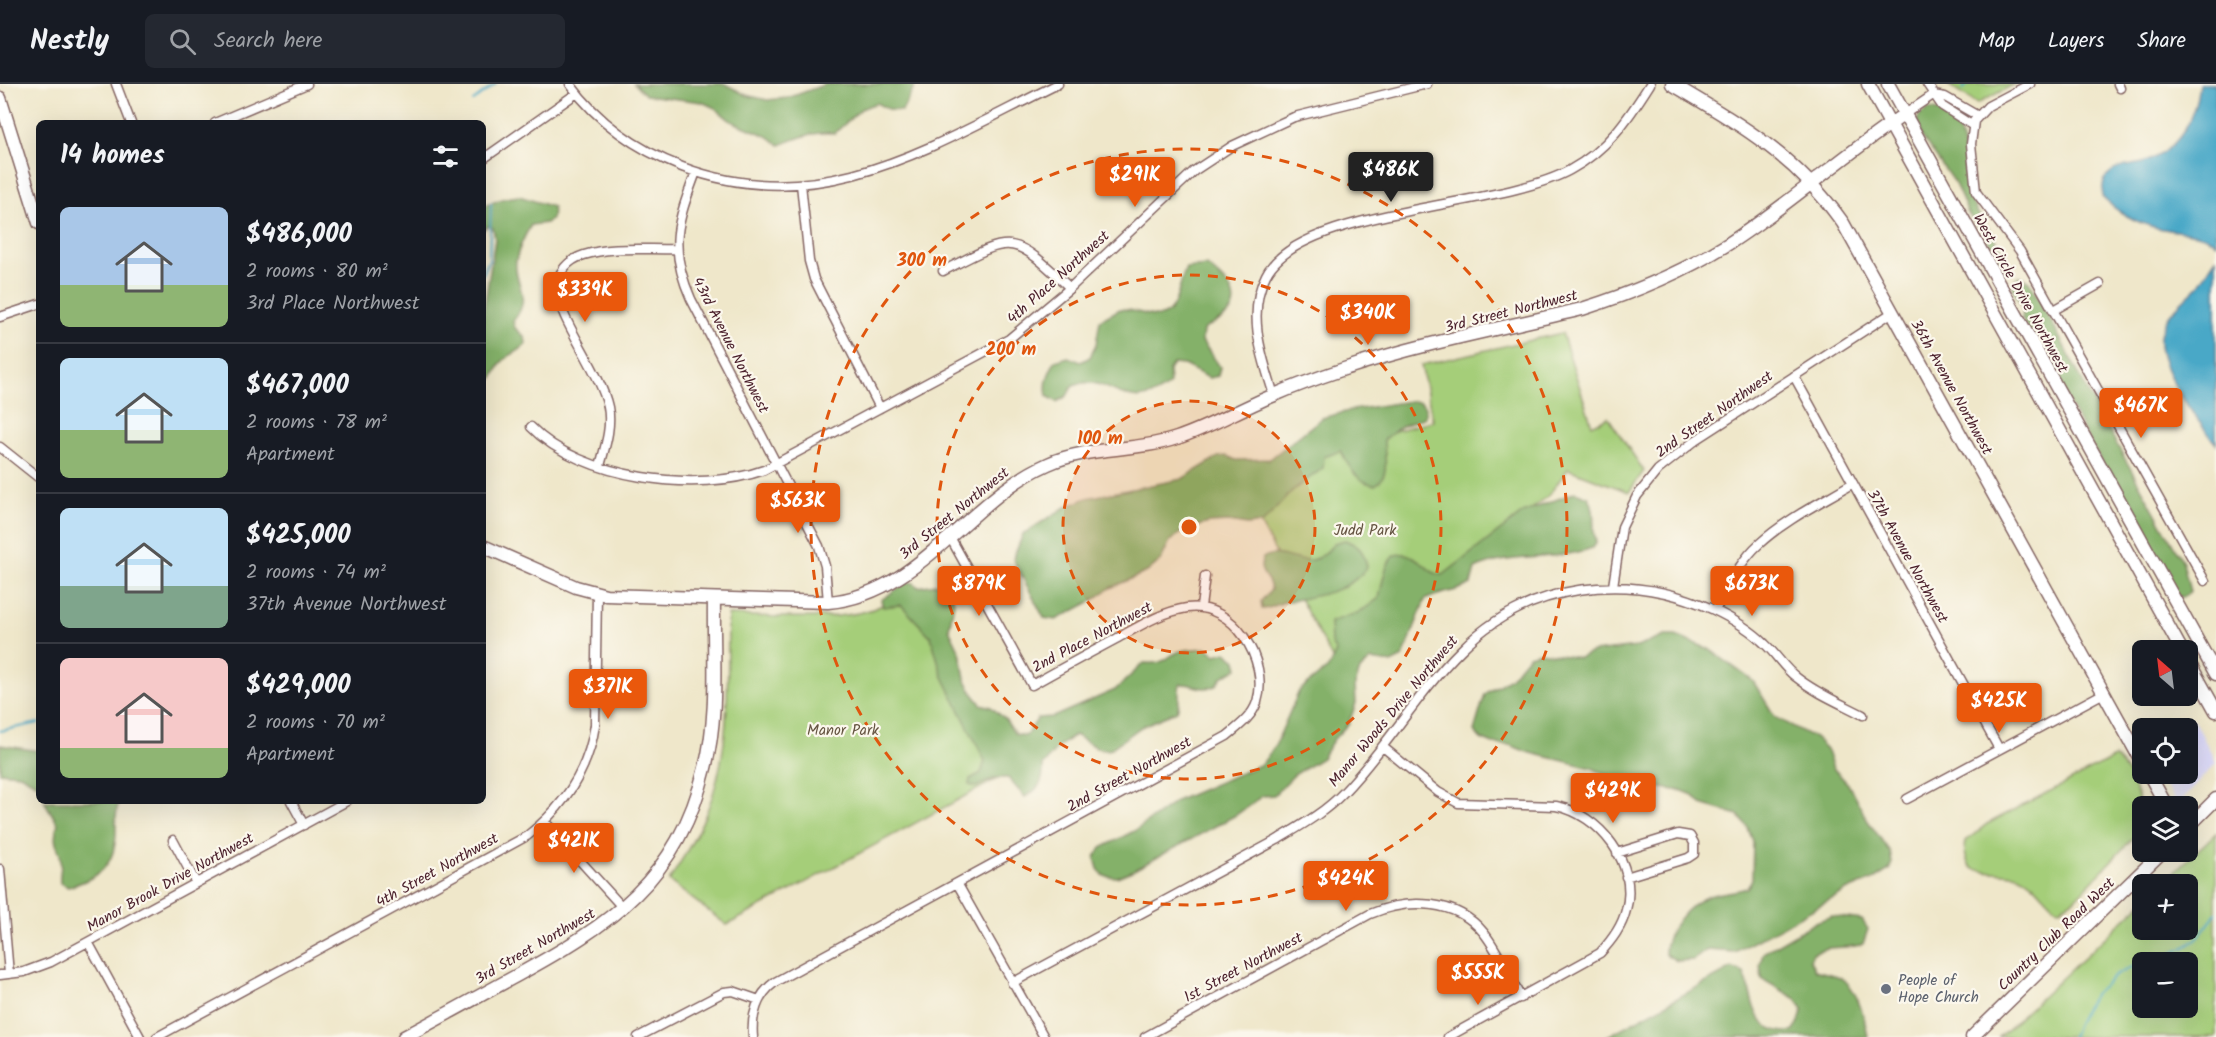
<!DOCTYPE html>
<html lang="en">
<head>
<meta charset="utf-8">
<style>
  body { margin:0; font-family:Kalam,sans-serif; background:#242831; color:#f1f3f6; height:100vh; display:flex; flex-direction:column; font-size:22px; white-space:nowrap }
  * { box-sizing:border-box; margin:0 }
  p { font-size:20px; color:#9ea1a6 }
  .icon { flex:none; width:33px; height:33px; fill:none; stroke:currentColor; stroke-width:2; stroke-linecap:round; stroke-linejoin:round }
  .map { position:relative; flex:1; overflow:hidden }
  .details { position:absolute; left:36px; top:36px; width:450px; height:684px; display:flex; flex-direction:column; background:#171b24; border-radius:9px; box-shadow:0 6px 24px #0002 }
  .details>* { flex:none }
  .needle { width:39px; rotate:332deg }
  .controls { position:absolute; left:2132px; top:556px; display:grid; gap:12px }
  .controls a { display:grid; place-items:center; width:66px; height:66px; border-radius:9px; background:#171b24; box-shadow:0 6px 24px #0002; font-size:30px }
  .price { position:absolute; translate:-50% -51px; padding:0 14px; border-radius:6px; background:#ea580c; color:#fff; font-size:20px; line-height:39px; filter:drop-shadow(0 2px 3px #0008) }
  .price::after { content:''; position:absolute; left:50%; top:36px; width:18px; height:14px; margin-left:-9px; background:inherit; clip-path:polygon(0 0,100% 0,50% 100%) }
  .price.current { background:#222; color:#fff }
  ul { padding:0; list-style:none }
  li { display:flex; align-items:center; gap:18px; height:150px; padding:0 24px }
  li+li { border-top:2px solid #363941 }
  li span { display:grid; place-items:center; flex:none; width:168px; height:120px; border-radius:9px; color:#555 }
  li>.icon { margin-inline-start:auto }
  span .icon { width:72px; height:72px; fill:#fffc; stroke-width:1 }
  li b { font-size:26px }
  h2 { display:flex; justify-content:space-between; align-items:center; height:72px; padding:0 24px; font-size:26px }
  header { display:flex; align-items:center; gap:36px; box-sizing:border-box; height:84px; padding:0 30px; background:#171b24; border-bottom:2px solid #363941 }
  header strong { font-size:28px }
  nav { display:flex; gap:33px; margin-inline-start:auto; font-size:21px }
  .search { width:420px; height:54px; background:#242831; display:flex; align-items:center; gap:15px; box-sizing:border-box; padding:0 21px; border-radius:9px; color:#9ea1a6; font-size:22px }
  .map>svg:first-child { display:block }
</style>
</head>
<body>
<header>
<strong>Nestly</strong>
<div class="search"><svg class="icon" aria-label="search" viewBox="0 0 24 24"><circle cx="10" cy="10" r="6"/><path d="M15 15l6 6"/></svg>Search here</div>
<nav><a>Map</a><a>Layers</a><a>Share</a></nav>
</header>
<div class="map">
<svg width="2216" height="953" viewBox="0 0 2216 953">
  <rect width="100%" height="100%" fill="#fbf7ec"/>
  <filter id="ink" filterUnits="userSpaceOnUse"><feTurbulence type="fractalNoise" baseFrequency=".0167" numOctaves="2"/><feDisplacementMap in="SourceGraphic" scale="12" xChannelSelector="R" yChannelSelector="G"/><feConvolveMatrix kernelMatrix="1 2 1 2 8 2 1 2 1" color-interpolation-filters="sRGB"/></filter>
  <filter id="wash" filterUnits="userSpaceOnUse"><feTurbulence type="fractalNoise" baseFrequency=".008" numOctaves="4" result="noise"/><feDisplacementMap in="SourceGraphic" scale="24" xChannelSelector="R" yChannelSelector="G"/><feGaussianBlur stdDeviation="1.35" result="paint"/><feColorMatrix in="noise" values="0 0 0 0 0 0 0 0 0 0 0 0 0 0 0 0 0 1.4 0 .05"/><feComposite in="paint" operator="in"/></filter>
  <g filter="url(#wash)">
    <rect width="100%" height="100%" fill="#efe7ca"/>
    <path fill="#d9d7f8" d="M2190 635 2195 637 2216 679 2177 721 2160 690H2187V645H2172Z"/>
    <path fill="#a5ce79" stroke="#787652" stroke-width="1.5" fill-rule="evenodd" d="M1947 0H2015L1977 20Z
      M1562 249 1592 341 1608 333 1644 387 1629 408 1568 385 1548 412 1400 530 1343 595 1240 402 1349 359 1433 337 1421 281Z
      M910 503 1008 689 727 841 669 797C683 774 697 752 707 727 732 665 727 596 728 531 768 532 842 539 878 523 889 518 899 510 910 503Z
      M2114 674C2128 680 2143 722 2142 736 2141 743 2138 748 2134 753L2074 816 2058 825C2043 815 2036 797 2018 791 2009 788 1976 788 1972 784 1965 777 1964 766 1966 757L1987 740Z
      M2216 749V953H1999L2142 819V846H2187V801H2161ZM2142 879H2187V924H2142Z"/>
    <path fill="#84b169" stroke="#67684a" stroke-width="1.5" d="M634 0H725L746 11 767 16 788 14 826 0H916L902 27 890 26 876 19 861 25 835 49C813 47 801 53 780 61L767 52 731 37 715 24 702 18 646 11Z
      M1928 25C1977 31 1957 84 1971 116 1980 137 1998 154 2008 176V184L2003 187 1985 151 1969 131 1955 100 1922 53 1917 37 1920 30Z
      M519 112 553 123 552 135 546 139 531 141C525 151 518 166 516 177 513 200 534 213 513 237L515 244 525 253 526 260C519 269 508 270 502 278 495 287 495 297 483 299V231L495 155 493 144 488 142 483 146V122L505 114Z
      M1207 182C1219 191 1243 210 1230 228 1225 235 1211 240 1203 246L1202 257 1220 283 1218 292 1209 294 1184 281 1173 280 1169 286 1170 300C1127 336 1111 288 1073 301L1067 312 1057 318 1047 312C1044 298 1049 289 1055 277L1068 273 1081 278 1090 273 1096 260 1100 236 1120 225C1132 225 1142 230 1154 232 1178 236 1178 200 1186 184Z
      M2020 192 2029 197 2039 214 2097 325 2183 478 2190 508 2183 513 2175 512 2022 235 2023 226 2013 203 2016 194Z
      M1410 317 1420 318 1426 324 1425 333 1400 343 1384 356C1384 373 1391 392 1375 401 1356 398 1350 384 1341 367L1324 373 1323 384 1292 407 1263 439 1247 441 1229 438 1209 439 1186 445 1170 457 1161 476 1147 488 1110 504 1090 518 1056 536 1044 534 1013 475 1023 450 1064 424 1087 414 1182 395 1218 373 1227 372 1236 376 1270 375 1322 334 1353 326Z
      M1575 408 1589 413C1597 430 1591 440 1596 458L1592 464C1555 478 1511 468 1475 485L1471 500C1455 509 1440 508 1425 516L1403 573 1391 579 1371 576 1360 586 1355 601 1356 619 1349 639 1333 656 1322 674 1294 691 1274 711 1262 712 1236 731 1134 786 1117 793 1104 792 1098 785 1095 773 1101 764 1136 746 1178 716 1262 680 1275 662 1299 607 1328 584 1336 568 1331 559 1330 538 1360 528 1379 514C1384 495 1385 457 1415 474 1427 481 1429 490 1443 491L1523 429Z
      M1345 456C1360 462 1364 467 1367 483 1350 508 1317 512 1289 517 1279 518 1272 525 1262 525L1261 517 1271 506C1270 492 1256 490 1263 474 1284 460 1309 496 1334 459Z
      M907 498 914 499 918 503 941 499 951 506 954 519 949 545 960 568 965 594 973 610 981 620 991 623 1005 635 1015 650 1026 652 1038 634 1053 633 1115 606 1144 579C1164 580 1161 577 1176 569 1185 564 1197 565 1207 564L1216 571 1226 568 1236 576 1238 584 1222 593 1216 602C1198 608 1196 599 1180 600 1177 610 1181 617 1177 627L1141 643 1109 666 1097 664 1075 651 1057 664 1043 681C1044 698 1039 705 1025 713L1008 694H995L976 703 969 701 970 695 981 689 985 677 942 591 931 553 901 521 883 523 881 516Z
      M1665 552H1676L1709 565 1753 597 1775 633 1815 654 1826 665 1833 684 1848 700 1868 737 1890 768 1892 779 1889 786 1875 795 1848 806 1735 868 1707 866 1693 876 1677 877 1665 870C1664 848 1688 819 1709 812 1721 808 1734 808 1747 804L1752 795 1753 757 1747 742 1738 731 1701 720 1693 711 1683 707 1625 699 1592 684 1527 668 1510 661 1493 660 1481 655 1474 647 1485 610 1510 594 1529 571 1540 568 1579 574 1593 568 1637 563Z
      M0 661 39 667V701L20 690 0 688Z
      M44 717H119C115 728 116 737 116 749 115 783 98 794 68 803L60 799C59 791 61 786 61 779 62 762 50 765 58 740Z
      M1832 832 1862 836 1868 845 1863 860C1846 866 1829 860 1813 869L1810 876 1815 886C1825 890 1835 889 1843 895 1858 906 1865 936 1868 953H1606L1732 884 1744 889C1756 919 1750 949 1793 948L1798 941 1803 925 1795 914 1762 895 1760 881 1763 869 1816 838Z"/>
    <path fill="#48a8c7" stroke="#496479" stroke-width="1.5" d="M2199 0H2216V159C2199 146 2179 149 2158 144 2136 139 2118 129 2102 113 2103 103 2102 95 2111 88 2120 81 2132 82 2142 79 2179 67 2195 35 2199 0Z
      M2216 174V360C2196 334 2152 280 2161 247 2167 229 2183 217 2196 204 2203 196 2209 183 2216 174Z"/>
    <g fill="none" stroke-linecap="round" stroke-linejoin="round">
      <path stroke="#48a8c7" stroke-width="2" d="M1963 5 1968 0
        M473 17 496 0
        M483 190 489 176 491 119
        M0 647 39 639
        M2142 879C2180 866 2195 866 2216 828
        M2072 953C2085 915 2104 892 2142 879"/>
    </g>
  </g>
  <g filter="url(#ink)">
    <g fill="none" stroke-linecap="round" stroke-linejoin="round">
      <defs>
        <path id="street" d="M116 0 131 39
          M570 0C598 38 638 66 682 83 822 136 935 60 1058 0
          M1927 0 1942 22 1973 42
          M2030 0 1988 22 1974 37 1971 60 1976 108 2020 167 2205 497
          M2118 0 2120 4
          M1933 11 1945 13 1978 32
          M1905 30 1933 11
          M215 39 307 0
          M483 75 577 9
          M696 88C677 139 668 163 691 215L819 462 825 482 828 518
          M801 100 809 177 814 195 880 324
          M943 187C1013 151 1011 148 1070 204
          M2054 226 2100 200
          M0 233 39 220
          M1794 292 1999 665
          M1274 311C1262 273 1246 229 1266 191 1301 123 1500 125 1570 86 1607 66 1628 35 1650 0
          M531 343C581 395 698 410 764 386L1009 255 1070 204 1194 87 1232 62 1294 33 1427 0
          M0 363 39 394
          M600 382C605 363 612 343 608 323 600 286 558 235 557 205 557 188 568 176 584 171 611 162 647 166 676 165
          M1613 502 1622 443 1637 412 1658 386 1696 356 1893 228
          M1201 523 1205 492
          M1715 526C1728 504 1739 478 1759 460 1786 435 1822 418 1853 399
          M1383 663 1438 708 1458 719 1556 722C1599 730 1639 780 1626 826 1622 843 1612 856 1600 869L1448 953
          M1907 715 2104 609
          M291 717 304 741
          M545 738 623 824
          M173 756 196 799
          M1617 769 1678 750 1690 752 1694 759V770L1688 774 1626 793
          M0 785 9 890
          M957 799 1044 953
          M88 858 140 953
          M0 891 24 888 51 878 347 717
          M1012 899 1277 756C1300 742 1324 729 1343 709 1386 665 1417 609 1461 566 1528 498 1628 487 1712 525 1731 534 1751 546 1765 560 1776 570 1784 584 1796 593 1816 609 1840 619 1863 631
          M157 953 527 752C564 723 588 688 595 641L597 509
          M638 953 724 908 733 907 759 916
          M753 953C751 932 757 911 775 898L1227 652C1239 642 1252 633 1257 618 1270 577 1233 517 1187 524 1161 528 1138 543 1116 555 1088 570 1060 585 1032 601L950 453
          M1145 953 1370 830C1407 814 1457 815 1484 849 1499 868 1509 893 1521 914"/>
        <path id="secondary" d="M1672 0C1741 41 1795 71 1843 139L2142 678
          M0 14 39 139
          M483 462 576 503 606 511 828 518C920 511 968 415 1048 380 1088 362 1135 368 1177 354 1210 343 1240 325 1272 312 1295 302 1320 293 1344 285 1422 259 1503 244 1582 225 1633 209 1683 188 1728 160 1790 120 1844 70 1905 30
          M2149 690 2167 723
          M2187 744 2216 715
          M404 953C442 933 479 912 516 892 611 840 678 796 705 684 719 630 713 571 714 516
          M1972 953 2162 768"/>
        <path id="primary" d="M1868 0 2182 567
          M1888 0 2216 590
          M2187 575 2216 627"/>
      </defs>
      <use href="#street" stroke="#846563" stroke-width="11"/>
      <use href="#secondary" stroke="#846563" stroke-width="15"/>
      <use href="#primary" stroke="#846563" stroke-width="15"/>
      <use href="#street" stroke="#fff" stroke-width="8"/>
      <use href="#secondary" stroke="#fff" stroke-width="12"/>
      <use href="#primary" stroke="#fff" stroke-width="12"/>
    </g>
  </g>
  <circle cx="1189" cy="443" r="126" fill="#e0560e" fill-opacity=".12"/>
  <g fill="none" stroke="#e0560e" stroke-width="3" stroke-dasharray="10 8">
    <circle cx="1189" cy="443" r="126"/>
    <circle cx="1189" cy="443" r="252"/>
    <circle cx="1189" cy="443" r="378"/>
  </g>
  <circle fill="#6b7280" stroke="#fbf7ec" stroke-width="2" cx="1886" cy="905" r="6"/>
  <g text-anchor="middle" stroke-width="4.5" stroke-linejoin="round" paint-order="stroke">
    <g font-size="15" fill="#4a1f2b" stroke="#fbf7ec">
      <text transform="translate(1058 193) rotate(-42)" y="5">4th Place Northwest</text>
      <text transform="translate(2021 209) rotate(61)" y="5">West Circle Drive Northwest</text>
      <text transform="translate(1511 227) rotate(-14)" y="5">3rd Street Northwest</text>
      <text transform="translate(731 261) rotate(63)" y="5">43rd Avenue Northwest</text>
      <text transform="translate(1952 303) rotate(61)" y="5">36th Avenue Northwest</text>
      <text transform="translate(1714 330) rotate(-35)" y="5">2nd Street Northwest</text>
      <text transform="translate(954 429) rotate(-39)" y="5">3rd Street Northwest</text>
      <text transform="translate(1908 472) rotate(61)" y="5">37th Avenue Northwest</text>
      <text transform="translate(1092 553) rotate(-28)" y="5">2nd Place Northwest</text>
      <text transform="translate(1393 627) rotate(-50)" y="5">Manor Woods Drive Northwest</text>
      <text transform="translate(1129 690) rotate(-29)" y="5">2nd Street Northwest</text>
      <text transform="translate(437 786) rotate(-29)" y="5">4th Street Northwest</text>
      <text transform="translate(170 798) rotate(-29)" y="5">Manor Brook Drive Northwest</text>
      <text transform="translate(2056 850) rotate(-44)" y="5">Country Club Road West</text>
      <text transform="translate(535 862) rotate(-30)" y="5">3rd Street Northwest</text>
      <text transform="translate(1243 883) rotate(-28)" y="5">1st Street Northwest</text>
    </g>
    <g font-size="15" fill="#655442" stroke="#fbf7ec">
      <text x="1365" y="451">Judd Park</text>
      <text x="843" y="651">Manor Park</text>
    </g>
    <g font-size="15" fill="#5b616d" stroke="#fbf7ec" text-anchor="start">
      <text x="1898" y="901">People of<tspan x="1898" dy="17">Hope Church</tspan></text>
    </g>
  </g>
  <circle cx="1189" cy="443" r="9" fill="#e0560e" stroke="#fbf7ec" stroke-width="3"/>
  <g font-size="18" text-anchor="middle" font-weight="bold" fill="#e0560e" stroke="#fbf7ec" stroke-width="4.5" stroke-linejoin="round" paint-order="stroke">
    <text x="922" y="182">300 m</text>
    <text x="1011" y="271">200 m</text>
    <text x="1100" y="360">100 m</text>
  </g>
</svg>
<div class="controls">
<a><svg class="needle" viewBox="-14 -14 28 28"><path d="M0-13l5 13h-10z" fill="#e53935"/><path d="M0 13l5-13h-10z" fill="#9ea1a6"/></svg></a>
<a><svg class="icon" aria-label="locate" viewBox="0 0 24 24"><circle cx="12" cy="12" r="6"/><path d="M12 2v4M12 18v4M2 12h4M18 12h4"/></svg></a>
<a><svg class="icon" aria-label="layers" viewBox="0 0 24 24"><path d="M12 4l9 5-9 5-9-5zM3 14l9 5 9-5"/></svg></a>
<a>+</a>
<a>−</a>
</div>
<b class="price current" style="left:1391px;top:119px">$486K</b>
<b class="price" style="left:1135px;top:124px">$291K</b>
<b class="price" style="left:585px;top:239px">$339K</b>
<b class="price" style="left:1368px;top:262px">$340K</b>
<b class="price" style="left:2141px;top:355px">$467K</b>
<b class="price" style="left:798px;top:450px">$563K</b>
<b class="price" style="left:979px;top:533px">$879K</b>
<b class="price" style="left:1752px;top:533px">$673K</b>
<b class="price" style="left:608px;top:636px">$371K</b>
<b class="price" style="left:1999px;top:650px">$425K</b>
<b class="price" style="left:1613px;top:740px">$429K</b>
<b class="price" style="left:574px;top:790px">$421K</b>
<b class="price" style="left:1346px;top:828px">$424K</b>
<b class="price" style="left:1478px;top:922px">$555K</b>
<section class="details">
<h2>14 homes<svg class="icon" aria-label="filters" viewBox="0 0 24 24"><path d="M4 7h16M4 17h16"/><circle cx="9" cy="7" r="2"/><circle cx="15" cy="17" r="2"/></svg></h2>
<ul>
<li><span style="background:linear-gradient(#a9c7e8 65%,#8fb573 0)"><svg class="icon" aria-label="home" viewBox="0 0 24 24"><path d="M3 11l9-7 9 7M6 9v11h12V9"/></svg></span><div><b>$486,000</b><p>2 rooms · 80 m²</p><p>3rd Place Northwest</p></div></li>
<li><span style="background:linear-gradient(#bfe0f5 60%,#8fb573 0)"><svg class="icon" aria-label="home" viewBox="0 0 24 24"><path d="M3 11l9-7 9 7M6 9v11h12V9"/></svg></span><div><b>$467,000</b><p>2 rooms · 78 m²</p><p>Apartment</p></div></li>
<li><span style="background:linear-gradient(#bfe0f5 65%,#7fa58c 0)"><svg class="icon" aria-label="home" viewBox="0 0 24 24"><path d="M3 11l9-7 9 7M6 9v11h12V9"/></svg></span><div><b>$425,000</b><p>2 rooms · 74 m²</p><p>37th Avenue Northwest</p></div></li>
<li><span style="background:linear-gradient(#f6c9c9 75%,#8fb573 0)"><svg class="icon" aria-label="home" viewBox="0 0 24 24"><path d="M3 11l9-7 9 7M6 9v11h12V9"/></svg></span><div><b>$429,000</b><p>2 rooms · 70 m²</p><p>Apartment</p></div></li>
</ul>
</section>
</div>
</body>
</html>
